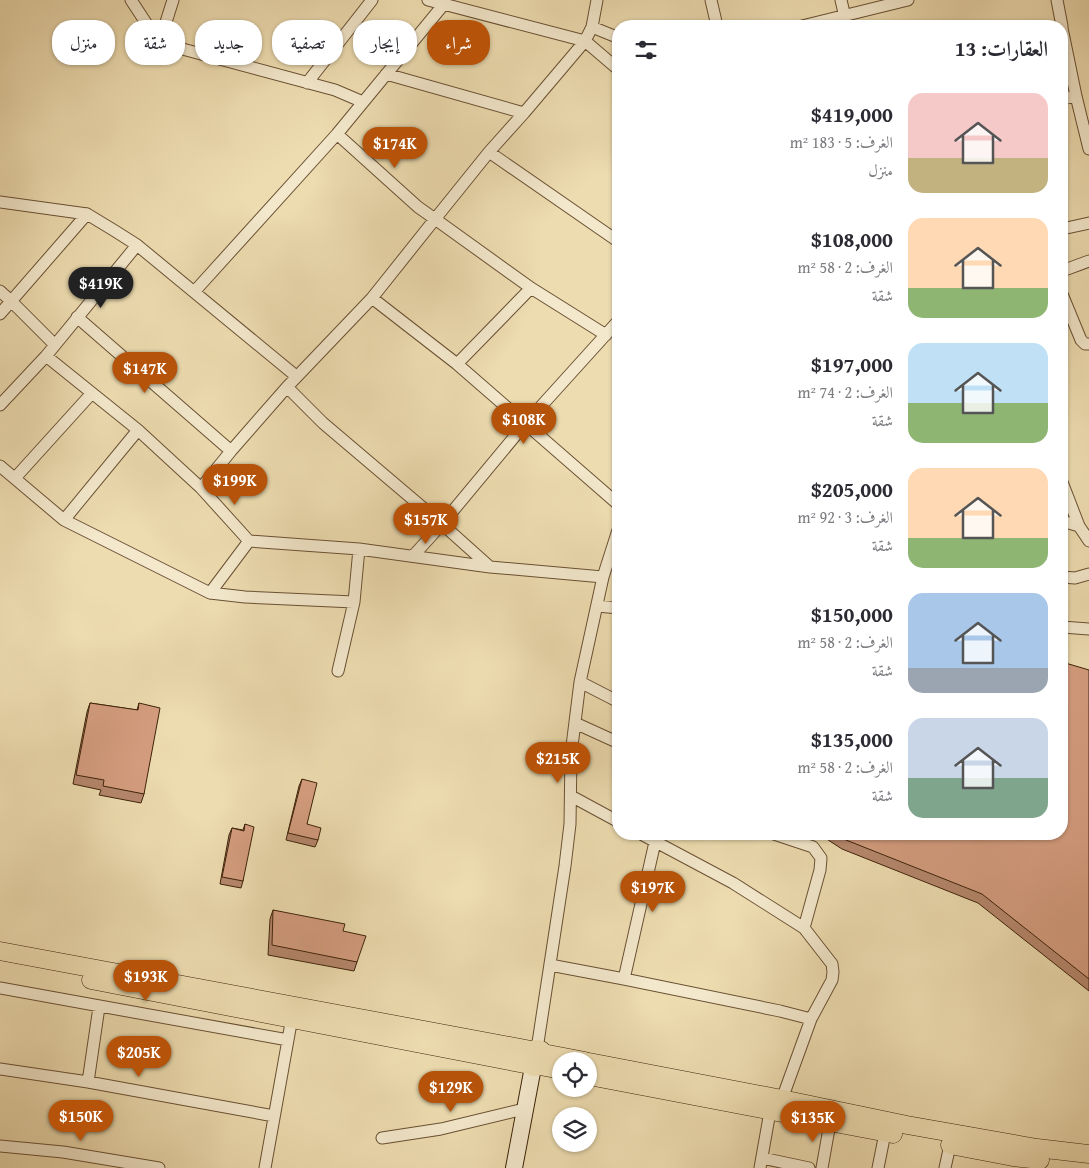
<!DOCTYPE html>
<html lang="ar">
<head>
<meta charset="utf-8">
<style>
  body { margin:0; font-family:"Gentium Book Plus",Amiri,serif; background:#f2f2f3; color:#2b2b33; direction:rtl; height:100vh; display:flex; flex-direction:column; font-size:19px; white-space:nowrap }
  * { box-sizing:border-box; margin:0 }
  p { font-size:16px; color:#7c7c81 }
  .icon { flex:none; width:28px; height:28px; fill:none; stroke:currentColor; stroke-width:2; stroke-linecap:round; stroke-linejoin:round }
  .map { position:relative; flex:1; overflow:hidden; direction:ltr }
  .drawer { position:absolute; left:612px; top:20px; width:456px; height:820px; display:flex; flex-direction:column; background:#fff; border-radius:20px; box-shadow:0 1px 4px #0004; direction:rtl }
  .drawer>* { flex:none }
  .banner { position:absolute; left:15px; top:20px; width:475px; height:45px; direction:rtl; display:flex; gap:10px }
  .controls { position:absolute; left:552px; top:1052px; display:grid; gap:10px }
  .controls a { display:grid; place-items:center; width:45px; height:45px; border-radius:50%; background:#fff; box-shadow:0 1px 4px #0004; font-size:25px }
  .price { position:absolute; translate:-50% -42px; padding:0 11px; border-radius:18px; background:#b45309; color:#fff; font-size:16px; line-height:32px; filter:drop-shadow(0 1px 2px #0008) }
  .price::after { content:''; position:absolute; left:50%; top:30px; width:15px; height:11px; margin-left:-8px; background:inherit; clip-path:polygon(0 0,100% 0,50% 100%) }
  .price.selected { background:#222; color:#fff }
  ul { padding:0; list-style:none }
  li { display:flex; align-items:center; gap:15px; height:125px; padding:0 20px }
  li span { display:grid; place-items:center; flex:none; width:140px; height:100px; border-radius:15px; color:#555 }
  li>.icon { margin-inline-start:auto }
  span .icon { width:60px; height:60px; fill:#fffc; stroke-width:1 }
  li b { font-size:21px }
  h2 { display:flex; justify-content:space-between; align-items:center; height:60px; padding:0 20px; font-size:21px }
  .chip { padding:0 18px; border-radius:20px; background:#fff; box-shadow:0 1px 4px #0004; font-size:18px; line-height:45px }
  .chip.selected { background:#b45309; color:#fff }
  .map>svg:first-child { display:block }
</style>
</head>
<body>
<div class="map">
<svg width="1089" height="1168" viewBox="0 0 1089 1168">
  <rect width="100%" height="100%" fill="#eddcb0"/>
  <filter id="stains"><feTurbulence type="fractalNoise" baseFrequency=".004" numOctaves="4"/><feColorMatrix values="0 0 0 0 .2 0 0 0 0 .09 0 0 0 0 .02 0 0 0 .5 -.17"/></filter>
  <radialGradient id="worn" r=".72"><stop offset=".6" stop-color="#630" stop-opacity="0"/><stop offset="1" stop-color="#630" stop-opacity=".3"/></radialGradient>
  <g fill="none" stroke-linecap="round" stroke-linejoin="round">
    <defs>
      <path id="minor" d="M131 0 152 32 160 41 175 47 335 90 363 102
        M428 0 585 41 619 70
        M711 0 717 26
        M841 0 847 26
        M1057 0 1062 26
        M802 26 908 0
        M592 27 619 38
        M1062 28 1076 96 1089 149
        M160 41 173 0
        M386 74 524 113
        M307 83 372 0
        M1062 99 1076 96
        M337 134 444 4
        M489 152 524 113 585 41 592 27 597 0
        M0 202 87 214
        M1062 229 1089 223
        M1062 271 1089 261
        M0 291 11 301 55 345
        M194 292 337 134 418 207 435 219 489 152 619 242
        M1062 294 1081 340 1085 344H1089
        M372 298 435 219 531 288 606 335
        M0 314 87 214 115 231 137 245 296 376
        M77 317 231 451
        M46 356 137 245
        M457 364 531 288
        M287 387 323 423 442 524 490 567 603 577
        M0 405 46 356 138 430 201 488 249 541
        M0 466 64 520 138 430
        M15 478 92 393
        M1062 482 1079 526 1089 541
        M201 488 231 451 287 387 372 298 457 364 619 505
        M64 520 210 593 249 541 359 549 490 567
        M1062 521 1079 526
        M413 556 442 524 525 424 619 320
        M1062 577 1075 578 1089 574
        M210 593 245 597 354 602
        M597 606 619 608
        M1062 627 1089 629
        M338 671 354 602 359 549
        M580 682 619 702
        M575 723 619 743
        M571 796 619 822
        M641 834 733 883 804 928 832 964 833 972 832 980 811 1019
        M774 834 813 847 821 858 820 870 804 928
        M550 965 624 979 780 1011 811 1019 782 1099
        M624 979 655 842
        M0 988 288 1040
        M537 1049 565 866 570 824 571 754 580 682 603 577 619 527
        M0 1069 88 1082 274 1116
        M88 1082 99 1007
        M382 1138 441 1129 524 1109
        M0 1146 63 1152 159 1168
        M762 1158 809 1168
        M265 1168 293 1012
        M760 1168 771 1106
        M822 1168 830 1123
        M878 1168 886 1128
        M945 1168 950 1145"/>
      <path id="secondary" d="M514 1168 533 1067"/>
      <path id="primary" d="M0 951 531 1050
        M91 980 530 1065
        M543 1053 585 1061
        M589 1062 782 1099 907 1125 1037 1148 1089 1154
        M540 1066C546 1061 546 1055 541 1050 535 1048 530 1049 527 1056L528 1062 533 1067 540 1066 561 1070
        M589 1076 893 1134
        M950 1145 1013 1157 1040 1160"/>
    </defs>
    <use href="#minor" stroke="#6a5033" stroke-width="13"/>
    <use href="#secondary" stroke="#3e2209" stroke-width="18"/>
    <use href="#primary" stroke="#3e2209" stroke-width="19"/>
    <use href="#minor" stroke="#f3e8cc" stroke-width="11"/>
    <use href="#secondary" stroke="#f3e8cc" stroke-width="16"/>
    <use href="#primary" stroke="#eddcb0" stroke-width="18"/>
  </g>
  <path fill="#b6876d" stroke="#3e2209" d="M1089 670V991L978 903 842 849 819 834H1062Z
    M90 703 137 710 139 703 144 794 141 803 99 795 101 790 73 784 87 712Z
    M302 779 307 824 318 840 315 847 286 840 299 786Z
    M245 824 243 881 241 888 220 884 229 835 232 828 243 830Z
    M273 910 343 931 357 962 354 971 268 955 270 919Z"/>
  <path fill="#d49d7f" stroke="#3e2209" d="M1062 662 1089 670V979L982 894 846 840 837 834H1062Z
    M90 703 138 710 139 703 160 708 144 794 103 786 104 780 76 775Z
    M302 779 317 783 307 824 321 828 318 840 288 833Z
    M245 824 254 827 243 881 222 877 232 828 244 831Z
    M273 910 345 924 343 931 366 936 357 962 272 945Z"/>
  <rect width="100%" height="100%" filter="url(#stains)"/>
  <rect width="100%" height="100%" fill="url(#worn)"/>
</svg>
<div class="controls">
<a><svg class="icon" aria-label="locate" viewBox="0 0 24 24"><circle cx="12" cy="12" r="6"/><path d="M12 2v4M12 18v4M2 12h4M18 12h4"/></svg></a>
<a><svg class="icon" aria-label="layers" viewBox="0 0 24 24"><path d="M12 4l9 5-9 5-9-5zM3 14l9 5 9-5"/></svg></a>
</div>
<b class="price" style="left:395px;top:169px">$174K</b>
<b class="price selected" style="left:101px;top:309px">$419K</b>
<b class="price" style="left:145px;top:394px">$147K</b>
<b class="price" style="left:524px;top:445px">$108K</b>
<b class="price" style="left:235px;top:506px">$199K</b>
<b class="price" style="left:426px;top:545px">$157K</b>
<b class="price" style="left:558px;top:784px">$215K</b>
<b class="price" style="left:653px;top:913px">$197K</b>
<b class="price" style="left:146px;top:1002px">$193K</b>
<b class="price" style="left:139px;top:1078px">$205K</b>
<b class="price" style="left:451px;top:1113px">$129K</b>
<b class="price" style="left:81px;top:1142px">$150K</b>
<b class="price" style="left:813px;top:1143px">$135K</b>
<div class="banner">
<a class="chip selected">شراء</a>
<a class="chip">إيجار</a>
<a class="chip">تصفية</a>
<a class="chip">جديد</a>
<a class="chip">شقة</a>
<a class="chip">منزل</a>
</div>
<section class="drawer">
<h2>العقارات: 13<svg class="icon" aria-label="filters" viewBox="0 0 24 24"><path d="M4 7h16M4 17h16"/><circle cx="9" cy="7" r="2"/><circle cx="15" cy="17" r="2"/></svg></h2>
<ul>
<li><span style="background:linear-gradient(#f6c9c9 65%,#c2b280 0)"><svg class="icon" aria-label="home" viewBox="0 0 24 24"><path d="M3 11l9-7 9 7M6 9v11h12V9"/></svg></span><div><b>$419,000</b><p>الغرف: 5 · 183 m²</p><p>منزل</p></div></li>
<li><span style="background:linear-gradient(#ffd9b3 70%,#8fb573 0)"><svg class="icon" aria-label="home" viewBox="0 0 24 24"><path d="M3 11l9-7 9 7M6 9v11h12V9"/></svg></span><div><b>$108,000</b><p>الغرف: 2 · 58 m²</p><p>شقة</p></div></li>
<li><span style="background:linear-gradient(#bfe0f5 60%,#8fb573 0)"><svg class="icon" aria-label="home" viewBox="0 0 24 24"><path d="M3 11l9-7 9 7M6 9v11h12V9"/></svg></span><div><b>$197,000</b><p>الغرف: 2 · 74 m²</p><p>شقة</p></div></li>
<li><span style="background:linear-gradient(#ffd9b3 70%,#8fb573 0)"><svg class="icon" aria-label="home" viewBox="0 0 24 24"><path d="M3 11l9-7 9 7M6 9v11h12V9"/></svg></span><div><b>$205,000</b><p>الغرف: 3 · 92 m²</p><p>شقة</p></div></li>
<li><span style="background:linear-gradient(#a9c7e8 75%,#9aa5b1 0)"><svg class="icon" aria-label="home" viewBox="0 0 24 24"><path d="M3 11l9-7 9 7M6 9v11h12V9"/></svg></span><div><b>$150,000</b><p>الغرف: 2 · 58 m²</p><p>شقة</p></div></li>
<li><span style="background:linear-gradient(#c9d6e8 60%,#7fa58c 0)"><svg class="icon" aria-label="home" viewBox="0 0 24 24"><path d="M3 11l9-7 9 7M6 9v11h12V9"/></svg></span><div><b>$135,000</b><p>الغرف: 2 · 58 m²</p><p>شقة</p></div></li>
</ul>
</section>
</div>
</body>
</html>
